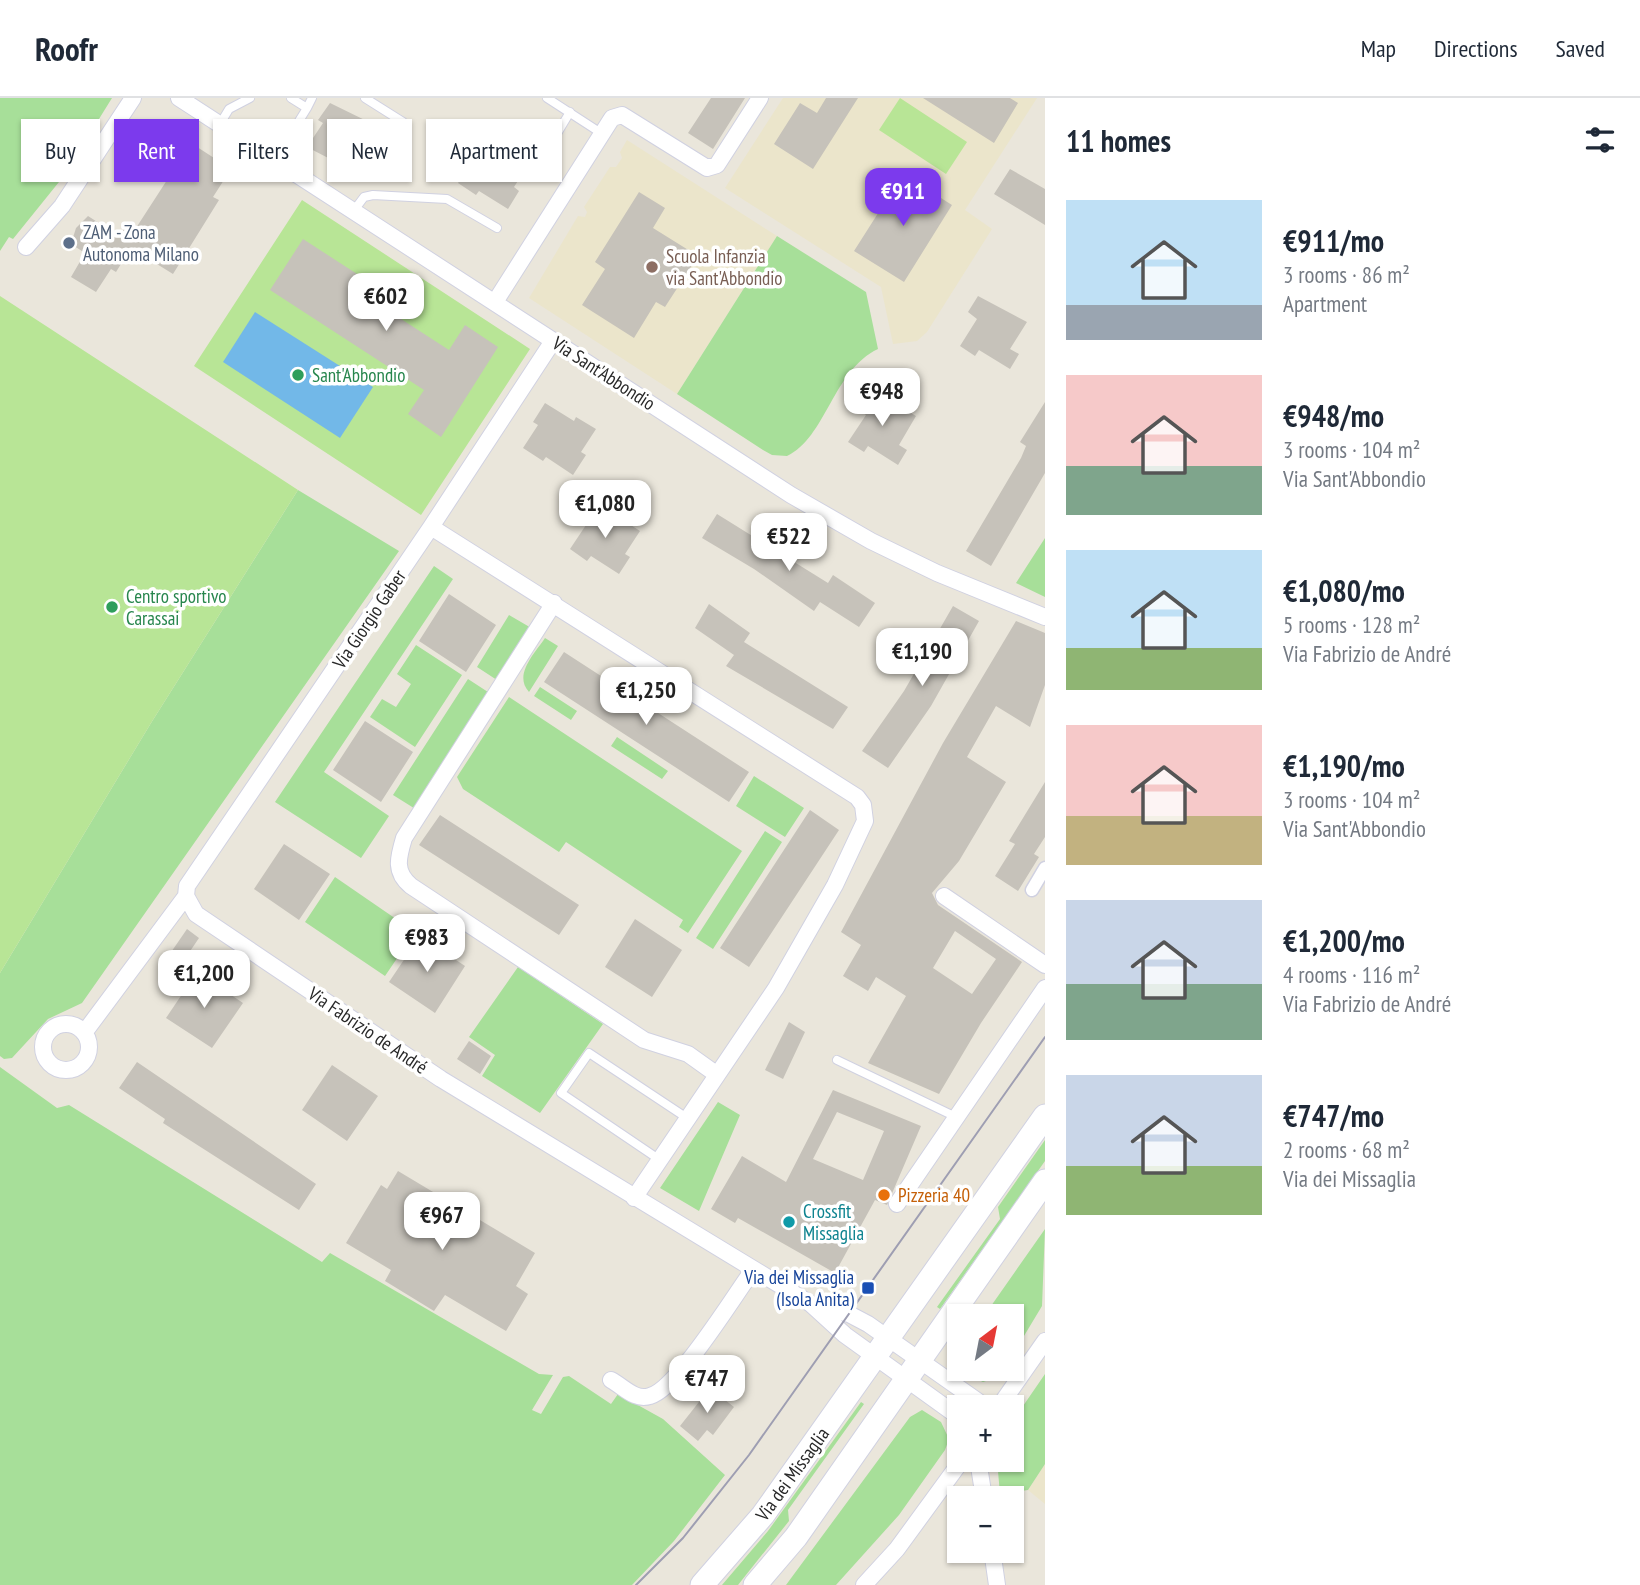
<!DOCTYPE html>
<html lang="en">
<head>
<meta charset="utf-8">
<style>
  body { margin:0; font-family:"PT Sans Narrow",sans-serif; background:#f2f2f3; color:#1f2937; height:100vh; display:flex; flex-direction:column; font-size:26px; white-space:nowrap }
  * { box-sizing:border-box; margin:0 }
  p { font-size:23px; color:#747a83 }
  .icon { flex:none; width:38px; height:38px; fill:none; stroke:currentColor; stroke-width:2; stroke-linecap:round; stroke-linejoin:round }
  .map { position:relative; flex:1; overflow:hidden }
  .sheet { display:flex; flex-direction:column; background:#fff; width:595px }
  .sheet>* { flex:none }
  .hud { position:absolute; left:21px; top:21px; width:665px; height:63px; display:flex; gap:14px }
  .needle { width:46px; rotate:32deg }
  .controls { position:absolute; left:947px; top:1206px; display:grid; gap:14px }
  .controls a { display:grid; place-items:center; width:77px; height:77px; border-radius:0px; background:#fff; box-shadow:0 2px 5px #0004; font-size:35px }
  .price { position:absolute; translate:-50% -60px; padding:0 16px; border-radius:14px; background:#fff; color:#222; font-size:23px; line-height:46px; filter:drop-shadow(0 2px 4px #0008) }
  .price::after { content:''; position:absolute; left:50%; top:42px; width:21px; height:16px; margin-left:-10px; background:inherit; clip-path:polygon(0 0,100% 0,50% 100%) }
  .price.active { background:#7c3aed; color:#fff }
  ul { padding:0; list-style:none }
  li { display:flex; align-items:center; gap:21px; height:175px; padding:0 21px }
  li span { display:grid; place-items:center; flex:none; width:196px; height:140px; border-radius:0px; color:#555 }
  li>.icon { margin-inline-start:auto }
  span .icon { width:84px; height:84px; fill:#fffc; stroke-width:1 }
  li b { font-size:30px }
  h2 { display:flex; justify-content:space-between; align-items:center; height:84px; padding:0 21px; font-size:30px }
  .chip { padding:0 24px; border-radius:0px; background:#fff; box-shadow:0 2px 5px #0004; font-size:24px; line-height:63px }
  .chip.active { background:#7c3aed; color:#fff }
  header { display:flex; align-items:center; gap:42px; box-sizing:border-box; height:98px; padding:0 35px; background:#fff; border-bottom:2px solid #e0e1e3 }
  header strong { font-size:33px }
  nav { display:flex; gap:38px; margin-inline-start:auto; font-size:24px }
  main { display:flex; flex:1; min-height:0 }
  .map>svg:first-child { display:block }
</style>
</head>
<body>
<header>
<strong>Roofr</strong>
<nav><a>Map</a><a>Directions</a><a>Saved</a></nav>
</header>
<main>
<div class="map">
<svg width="1045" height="1487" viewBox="0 0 1045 1487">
  <rect width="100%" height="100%" fill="#eae6db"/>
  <path fill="#ebe5cb" d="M783 0H1037L965 112 992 131 927 234 917 243 893 246 881 189 725 90Z
    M627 42 777 138 677 296 529 200 578 118 585 119 587 114 584 109 610 69H616L622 60 620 54Z
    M1045 1366V1406L1028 1392Z"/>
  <path fill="#a7df99" d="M0 0H112L63 79 13 141 9 139 0 153Z
    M777 138 866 194 878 251C833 272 826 340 787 358L772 357 763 352 677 296Z
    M298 392 399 453 82 905 48 921 12 960 4 961 0 958V875L151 625Z
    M1045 440V499L1016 485Z
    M434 468 453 481 324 674 389 718 361 760 275 704Z
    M509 517 533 531 500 584 477 569Z
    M545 540 558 548 529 594C513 577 535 555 545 540Z
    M416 547 462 577 415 649 370 619 382 601 396 609 411 586 397 576Z
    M468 581 491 596 417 712 393 697Z
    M540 589 577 613 571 622 534 598Z
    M509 599 742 753 688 835 679 829 683 822 566 744 559 754 463 691 457 679Z
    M617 639 668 673 662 681 611 648Z
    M754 678 804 710 785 739 736 708Z
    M765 733 782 744 713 851 696 840Z
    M335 779 415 834 385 878 305 824Z
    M518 869 603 926 540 1015 482 978 495 957 469 939Z
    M0 969 57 1010 69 1007 322 1164 330 1155 539 1276 553 1277 532 1312 541 1316 563 1279 569 1278 611 1306 618 1296 663 1321 725 1377 674 1443 632 1487H0Z
    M718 1004 740 1017 699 1113 660 1090Z
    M1045 1042V1063L940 1211 937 1209 1000 1121 998 1109Z
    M1045 1131 1042 1208 1012 1258V1218H984Z
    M964 1271V1270L1002 1271 995 1280 983 1284 966 1276Z
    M1045 1276V1366L1028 1392 1000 1396 997 1362H1012V1324Z
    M861 1304 864 1306 788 1412 789 1423 738 1487H722L768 1433Z
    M922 1312 941 1324 949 1341 945 1352 899 1417 836 1487H786L910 1319Z"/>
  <path fill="#b8e596" d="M900 0 967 44 946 76 879 32Z
    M302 102 530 251 421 417 194 268Z
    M0 198 298 392 151 625 0 875Z"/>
  <path fill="#72b8e8" d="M255 214 373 289 340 340 223 264Z"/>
  <path fill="#c6c2ba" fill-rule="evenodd" d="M711 0H745L713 51 688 35Z
    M826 0H858L813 71 774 46 800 5 817 15Z
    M923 0H1010L1018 5 994 45Z
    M330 5 379 29 364 54 369 57 357 75 307 49 323 25 318 22Z
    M481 42 508 59 510 54 529 66 514 89 519 93 508 111 479 93 476 97 458 85 473 62 468 59Z
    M191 45 231 71 213 99 219 102 173 176 131 150 116 174 111 171 96 194 71 179 85 155 71 146 76 130 88 118 119 138 128 125 136 130Z
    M1010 71 1045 91V127L994 96Z
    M903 76 952 107 904 184 854 153Z
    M639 94 665 110 653 130 698 158 665 209 656 204 634 240 582 207 605 171 595 164Z
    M303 141 405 207 398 219 449 252 465 227 498 249 441 339 408 316 424 292 270 192Z
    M978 198 1027 224 1010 251 1019 256 1010 271 979 252 975 258 960 248 977 221 968 214Z
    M866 294 897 312 899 308 916 318 899 347 907 352 898 367 868 348 864 354 848 344 866 317 855 310Z
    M1045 304V375L991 468 966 453 1021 360 1026 348 1020 344Z
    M545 305 574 323 576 319 596 331 581 354 586 357 573 377 546 359 543 363 523 350 538 327 533 324Z
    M591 408 620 426 623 422 640 433 625 456 630 459 619 476 591 458 587 463 570 451 586 427 581 424Z
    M717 416 828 485 833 477 875 505 859 529 820 504 814 513 754 471 702 440Z
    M449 496 496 527 466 574 419 543Z
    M709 506 750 535 744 544 848 609 833 631 726 568 734 557 695 530Z
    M953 508 979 523 931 608 888 670 862 653 904 593Z
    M1016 523 1045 535V587L1030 629 996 608 967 659 1006 684 959 763 932 795 938 807 1022 864 981 925 939 996 868 965 906 898 876 879 868 893 843 878 861 847 841 834 943 645ZM955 833 996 861 972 896 933 870Z
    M564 554 749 674 729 704 544 584Z
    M365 623 413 654 381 704 333 672Z
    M1045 684V739L1034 756 1039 759 1018 793 995 778 1015 746 1009 743Z
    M810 712 839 732 749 869 720 850Z
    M440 717 579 807 559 837 419 747Z
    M284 746 330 776 299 822 254 791Z
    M635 821 682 852 652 899 605 869Z
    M187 831 199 840 178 871 165 863Z
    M420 838 465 868 435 915 389 884Z
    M197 874 243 905 212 950 166 920Z
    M789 924 805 934 783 981 765 972Z
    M469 943 491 958 480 976 457 961Z
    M137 964 316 1086 299 1112 163 1025 165 1021 119 990Z
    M332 967 378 998 347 1043 302 1012Z
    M833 992 921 1028 887 1107 875 1102 835 1175 738 1120 735 1125 711 1111 742 1058 786 1084ZM837 1014 884 1033 863 1082 813 1061Z
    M398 1073 535 1155 516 1188 528 1196 506 1233 445 1197 434 1213 385 1183 391 1172 346 1145 381 1087 387 1091Z
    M710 1290 734 1309 713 1337 707 1332 698 1343 680 1328Z"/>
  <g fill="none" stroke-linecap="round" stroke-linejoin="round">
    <defs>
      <path id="service" d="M365 0 403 24 372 72
        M547 0 601 35
        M307 10 312 0
        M220 26 229 11 250 0
        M497 38 540 64 570 14
        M275 62 307 10 291 0
        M355 111 364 99 373 97 447 101 497 130
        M837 962 954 1018
        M660 1062 561 995 589 955 687 1020"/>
      <path id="pedestrian" d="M1032 792 1045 770"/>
      <path id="minor" d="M179 0 791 397 871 443 937 475 1045 519
        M26 149 62 108 133 0
        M495 204 612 20 622 17 707 70 717 67 760 0
        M431 429 857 699 863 707 865 723 835 787 776 890 634 1100
        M554 505 404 740C398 760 394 774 411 788L644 942 688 956 716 976
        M186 798 196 816 441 981 811 1206 845 1237 959 1319
        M944 798 1045 867
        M43 949a23 23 0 1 1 46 0a23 23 0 1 1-46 0Z
        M84 935 186 798 187 788 431 429 553 243
        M897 1106 1045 890
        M813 1207 849 1216 868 1226 986 1309
        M611 1282C624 1289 635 1303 650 1298 677 1291 734 1198 753 1172
        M999 1309 1045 1243
        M978 1362 984 1400
        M992 1452 997 1487
        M864 1487 897 1451 962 1362"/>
      <path id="secondary" d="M702 1487 763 1417 1045 1018
        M755 1487 796 1439 1045 1083"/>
    </defs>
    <use href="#service" stroke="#d0d1e1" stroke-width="10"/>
    <use href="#pedestrian" stroke="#d0d1e1" stroke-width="15"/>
    <use href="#minor" stroke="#d0d1e1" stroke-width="18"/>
    <use href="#secondary" stroke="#d0d1e1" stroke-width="25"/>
    <use href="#service" stroke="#fff" stroke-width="8"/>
    <use href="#pedestrian" stroke="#fff" stroke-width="12"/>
    <use href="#minor" stroke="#fff" stroke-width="16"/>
    <use href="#secondary" stroke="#fff" stroke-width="23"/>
    <path stroke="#9e9eb2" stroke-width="2" d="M636 1487 683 1440 749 1357 1045 939"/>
  </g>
  <circle fill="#5c6f8a" stroke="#fff" stroke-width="2.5" cx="69" cy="145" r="7"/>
  <circle fill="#8d6e63" stroke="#fff" stroke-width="2.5" cx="652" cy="169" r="7"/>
  <g fill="#2e9e5b" stroke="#fff" stroke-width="2.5">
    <circle cx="298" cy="277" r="7"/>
    <circle cx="112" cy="509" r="7"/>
  </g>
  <circle fill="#e8710a" stroke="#fff" stroke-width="2.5" cx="884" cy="1097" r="7"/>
  <circle fill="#0f9aa8" stroke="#fff" stroke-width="2.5" cx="789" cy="1124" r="7"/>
  <rect fill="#1a4fb4" stroke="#fff" stroke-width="2.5" x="861" y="1183" width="14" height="14" rx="3.5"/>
  <g text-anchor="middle" stroke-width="7" stroke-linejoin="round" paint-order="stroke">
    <g font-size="19" fill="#4e5e75" stroke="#fff" text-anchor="start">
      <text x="83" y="141">ZAM - Zona<tspan x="83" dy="22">Autonoma Milano</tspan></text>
    </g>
    <g font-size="19" fill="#785e54" stroke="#fff" text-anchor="start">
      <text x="666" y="165">Scuola Infanzia<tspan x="666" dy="22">via Sant'Abbondio</tspan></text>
    </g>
    <g font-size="19" fill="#282828" stroke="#fff">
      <text transform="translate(604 275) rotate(33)" y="7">Via Sant'Abbondio</text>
      <text transform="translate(369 521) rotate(-56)" y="7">Via Giorgio Gaber</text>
      <text transform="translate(368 932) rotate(34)" y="7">Via Fabrizio de André</text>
      <text transform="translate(792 1376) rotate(-54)" y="7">Via dei Missaglia</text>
    </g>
    <g font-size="19" fill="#27864d" stroke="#fff" text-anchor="start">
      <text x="312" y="284">Sant'Abbondio</text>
      <text x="126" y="505">Centro sportivo<tspan x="126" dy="22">Carassai</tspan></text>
    </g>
    <g font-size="19" fill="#c56008" stroke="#fff" text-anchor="start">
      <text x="898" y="1104">Pizzeria 40</text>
    </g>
    <g font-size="19" fill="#0d838f" stroke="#fff" text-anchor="start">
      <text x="803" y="1120">Crossfit<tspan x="803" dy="22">Missaglia</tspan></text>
    </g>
    <g font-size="19" fill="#164399" stroke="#fff" text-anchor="end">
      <text x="854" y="1186">Via dei Missaglia<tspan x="854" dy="22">(Isola Anita)</tspan></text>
    </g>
  </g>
</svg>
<div class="controls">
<a><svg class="needle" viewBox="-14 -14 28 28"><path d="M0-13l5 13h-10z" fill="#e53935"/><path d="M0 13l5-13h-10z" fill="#747a83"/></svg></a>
<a>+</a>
<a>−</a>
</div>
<b class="price active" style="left:903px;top:130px">€911</b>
<b class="price" style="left:386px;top:235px">€602</b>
<b class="price" style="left:882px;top:330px">€948</b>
<b class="price" style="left:605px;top:442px">€1,080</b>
<b class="price" style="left:789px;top:475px">€522</b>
<b class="price" style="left:922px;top:590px">€1,190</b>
<b class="price" style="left:646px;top:629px">€1,250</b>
<b class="price" style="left:427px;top:876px">€983</b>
<b class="price" style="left:204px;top:912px">€1,200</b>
<b class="price" style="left:442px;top:1154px">€967</b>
<b class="price" style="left:707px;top:1317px">€747</b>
<div class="hud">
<a class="chip">Buy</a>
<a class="chip active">Rent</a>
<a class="chip">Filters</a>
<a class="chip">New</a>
<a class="chip">Apartment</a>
</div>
</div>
<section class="sheet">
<h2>11 homes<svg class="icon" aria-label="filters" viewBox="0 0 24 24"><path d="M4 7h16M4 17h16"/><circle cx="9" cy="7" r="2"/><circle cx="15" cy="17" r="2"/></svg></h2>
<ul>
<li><span style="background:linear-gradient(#bfe0f5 75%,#9aa5b1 0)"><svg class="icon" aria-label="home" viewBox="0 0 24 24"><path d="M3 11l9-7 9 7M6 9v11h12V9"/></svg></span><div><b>€911/mo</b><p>3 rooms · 86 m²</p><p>Apartment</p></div></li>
<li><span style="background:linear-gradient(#f6c9c9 65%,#7fa58c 0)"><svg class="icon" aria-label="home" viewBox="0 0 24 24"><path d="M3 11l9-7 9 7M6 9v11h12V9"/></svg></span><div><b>€948/mo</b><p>3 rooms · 104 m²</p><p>Via Sant'Abbondio</p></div></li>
<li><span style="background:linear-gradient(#bfe0f5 70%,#8fb573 0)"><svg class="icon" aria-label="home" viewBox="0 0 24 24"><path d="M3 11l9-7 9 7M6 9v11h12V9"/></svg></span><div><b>€1,080/mo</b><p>5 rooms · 128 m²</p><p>Via Fabrizio de André</p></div></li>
<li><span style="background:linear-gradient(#f6c9c9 65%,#c2b280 0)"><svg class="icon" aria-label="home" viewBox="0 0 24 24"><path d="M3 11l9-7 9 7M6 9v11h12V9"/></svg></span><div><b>€1,190/mo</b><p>3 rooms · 104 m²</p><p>Via Sant'Abbondio</p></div></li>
<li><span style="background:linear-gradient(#c9d6e8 60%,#7fa58c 0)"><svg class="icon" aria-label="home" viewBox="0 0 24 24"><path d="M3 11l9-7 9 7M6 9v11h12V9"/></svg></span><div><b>€1,200/mo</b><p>4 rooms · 116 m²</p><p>Via Fabrizio de André</p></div></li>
<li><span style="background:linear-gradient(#c9d6e8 65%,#8fb573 0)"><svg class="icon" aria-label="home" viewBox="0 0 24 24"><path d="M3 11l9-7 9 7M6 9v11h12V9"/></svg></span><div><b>€747/mo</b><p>2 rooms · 68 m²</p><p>Via dei Missaglia</p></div></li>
</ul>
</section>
</main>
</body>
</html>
